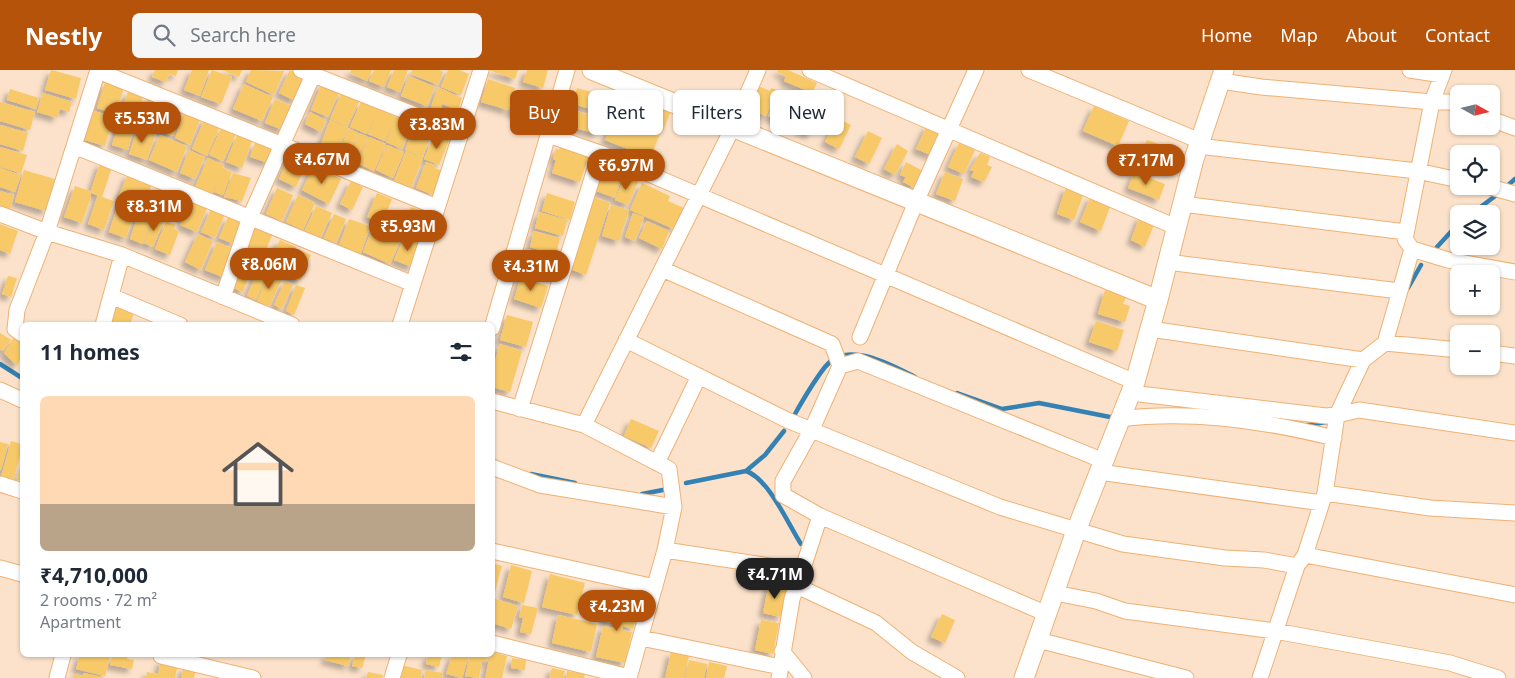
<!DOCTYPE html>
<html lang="en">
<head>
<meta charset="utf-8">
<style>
  body { margin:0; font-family:"Noto Sans",sans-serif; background:#f6f6f7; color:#1f2937; height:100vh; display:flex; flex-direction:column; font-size:19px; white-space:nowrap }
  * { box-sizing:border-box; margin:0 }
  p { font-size:16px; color:#747a83 }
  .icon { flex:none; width:28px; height:28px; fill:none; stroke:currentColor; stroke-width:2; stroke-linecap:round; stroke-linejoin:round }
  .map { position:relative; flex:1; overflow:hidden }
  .side { position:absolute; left:20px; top:252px; width:475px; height:335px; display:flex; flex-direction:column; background:#fff; border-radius:8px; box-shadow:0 1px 4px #0004 }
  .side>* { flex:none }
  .banner { position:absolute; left:510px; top:20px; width:475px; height:45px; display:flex; gap:10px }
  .needle { width:32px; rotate:98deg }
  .buttons { position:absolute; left:1450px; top:15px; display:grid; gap:10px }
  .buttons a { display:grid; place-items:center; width:50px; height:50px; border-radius:8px; background:#fff; box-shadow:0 1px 4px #0004; font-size:25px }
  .price { position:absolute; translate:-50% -42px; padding:0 11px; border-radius:18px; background:#b45309; color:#fff; font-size:16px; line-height:32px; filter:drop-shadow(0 1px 2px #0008) }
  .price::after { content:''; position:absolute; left:50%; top:30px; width:15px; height:11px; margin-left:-8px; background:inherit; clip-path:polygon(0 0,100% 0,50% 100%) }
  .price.current { background:#222; color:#fff }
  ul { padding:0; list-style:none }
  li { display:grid; align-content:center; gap:10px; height:265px; padding:0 20px }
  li+li { border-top:1px solid #e0e1e3 }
  li span { display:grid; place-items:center; height:155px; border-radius:8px; color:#555 }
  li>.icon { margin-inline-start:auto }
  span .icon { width:90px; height:90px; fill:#fffc; stroke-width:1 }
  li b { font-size:21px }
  h2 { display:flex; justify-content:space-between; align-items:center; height:60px; padding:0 20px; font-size:21px }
  .tag { padding:0 18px; border-radius:8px; background:#fff; box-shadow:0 1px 4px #0004; font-size:18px; line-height:45px }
  .tag.current { background:#b45309; color:#fff }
  header { display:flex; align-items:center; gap:30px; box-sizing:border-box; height:70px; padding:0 25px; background:#b45309; color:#fff }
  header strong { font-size:24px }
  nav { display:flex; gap:28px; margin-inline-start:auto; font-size:18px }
  .search { width:350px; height:45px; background:#f6f6f7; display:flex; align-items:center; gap:12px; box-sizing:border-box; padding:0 18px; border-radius:8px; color:#747a83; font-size:19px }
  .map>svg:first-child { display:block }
</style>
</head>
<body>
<header>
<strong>Nestly</strong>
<div class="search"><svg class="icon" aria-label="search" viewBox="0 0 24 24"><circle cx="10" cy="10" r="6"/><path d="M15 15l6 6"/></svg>Search here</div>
<nav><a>Home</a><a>Map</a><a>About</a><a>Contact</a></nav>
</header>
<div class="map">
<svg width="1515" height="608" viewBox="0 0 1515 608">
  <defs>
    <filter id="shadow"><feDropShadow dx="-4.5" dy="4.5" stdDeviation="2.5" flood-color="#0004"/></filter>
  </defs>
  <rect width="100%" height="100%" fill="#fce2ca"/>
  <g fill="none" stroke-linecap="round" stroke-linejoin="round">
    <path stroke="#3481b4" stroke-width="4.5" d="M1506 117 1515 109
      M1471 144 1498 124
      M1437 177 1459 153
      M1408 218 1421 195
      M0 294 22 308
      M957 323 1002 339 1039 333 1110 347
      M795 344C804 328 814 311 825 297 847 269 891 295 915 307
      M1307 355 1327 352
      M746 401 765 385 784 361
      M531 404 575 413
      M686 413 746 401C769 409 788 454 801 474
      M642 424 668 419"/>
  </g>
  <path fill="#f7c967" filter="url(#shadow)" d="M51 0 81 8 76 29 45 20Z
    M155 0H178L176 6 169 4 166 12 152 7Z
    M192 0H209L200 26 184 20Z
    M212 0 232 7 221 34 201 27Z
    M222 0H242L239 7Z
    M251 0 284 1 274 25 246 12Z
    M290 0 306 7 295 31 279 23Z
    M351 0H372L367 11 350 3Z
    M374 0H391L384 17 369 11Z
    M394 0H408L400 22 387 17Z
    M412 0H439L443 2 438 15 411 4Z
    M448 0H459L469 4 461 25 441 17Z
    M488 0H518L515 9Z
    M527 0H548L543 18 523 12Z
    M778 0H788L817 13 812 23 784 11 786 6 777 2Z
    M409 6 435 17 427 36 401 26Z
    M488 9 515 18 508 40 481 32Z
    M105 12 124 18 115 44 97 38Z
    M322 13 340 21 328 47 311 40Z
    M244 14 273 27 262 51 233 39Z
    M758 16 770 21 771 18 777 20 766 46 748 38Z
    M438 17 462 28 458 40 442 34 440 41 431 37Z
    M577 18 606 26 601 42 573 34Z
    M10 19 39 28 36 39 7 30Z
    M624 19 672 38 663 61 615 42Z
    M517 20 549 30 542 52 510 42Z
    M128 22 143 27 136 49 120 43Z
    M342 22 360 30 347 57 330 49Z
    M779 22 789 30 790 27 793 28 782 53 768 46Z
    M43 23 72 32 69 42 60 39 57 48 37 42Z
    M148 27 166 32 157 59 140 53Z
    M275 29 292 36 283 60 265 53Z
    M0 32 35 42 30 60 0 51Z
    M361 32 413 54 402 79 386 72 395 49 385 71 368 64 375 47 367 64 350 57Z
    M169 33 183 38 173 66 159 61Z
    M807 36 822 43 810 65 796 58Z
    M1094 36 1129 51 1118 76 1083 61Z
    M573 40 601 48 597 64 568 56Z
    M94 41 114 47 105 76 85 70Z
    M184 42 201 47 190 75 175 68Z
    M310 42 326 50 321 62 305 54Z
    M615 45 660 64 650 88 605 70Z
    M205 48 221 54 207 86 192 79Z
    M837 48 851 55 839 79 825 72Z
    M120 50 134 55 128 80 112 75Z
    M330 50 348 58 337 83 320 76Z
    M0 55 28 63 23 81 0 74Z
    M415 55 432 61 423 87 405 80Z
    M927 55 943 63 933 86 916 79Z
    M138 57 156 63 147 90 129 84Z
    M221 58 236 64 223 91 209 85Z
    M349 58 358 63 347 88 338 84Z
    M868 61 882 68 869 94 855 87Z
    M359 63 368 67 356 92 348 89Z
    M441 64 450 68 439 95 424 89 432 70 437 73Z
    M160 65 187 76 177 102 149 90Z
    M237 65 252 71 242 98 226 92Z
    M369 67 386 74 374 101 357 93Z
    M1147 70 1179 81 1171 100 1139 87Z
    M255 73 273 79 269 93 250 87Z
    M959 73 975 80 964 104 948 97Z
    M897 74 908 81 895 105 884 99Z
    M387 75 404 82 393 108 376 100Z
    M561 76 589 85 580 112 552 103 556 90 553 89 556 79 559 80Z
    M0 77 27 85 21 103 0 97Z
    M189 80 205 87 195 109 180 103Z
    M406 81 423 88 411 118 394 111Z
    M980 83 990 87 987 95 992 97 984 112 971 107 974 101 970 100Z
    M290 84 307 92 296 117 279 109Z
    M208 88 224 95 223 98 232 102 223 125 214 122 218 110 212 125 195 117Z
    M426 92 435 95 434 98 442 101 433 125 416 118Z
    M601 92 624 101 615 128 591 119Z
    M906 92 923 101 915 118 903 112 906 107 900 105Z
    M100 93 112 97 102 127 114 131 104 160 88 154 98 125 90 123Z
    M314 95 341 109 329 134 302 120Z
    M0 98 21 105 15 122 0 117Z
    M24 100 55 109 46 141 15 132Z
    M945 102 963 109 955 131 936 124Z
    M1134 102 1165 114 1159 130 1128 118Z
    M233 103 251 108 242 131 224 127Z
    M128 104 152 114 143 137 118 128Z
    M625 106 638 112 628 135 615 130Z
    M351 111 363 117 352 140 340 134Z
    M642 113 670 126 668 131 684 138 674 159 630 140Z
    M75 116 90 121 91 127 82 153 64 147Z
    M164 117 189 128 188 131 183 129 179 140 172 137 167 149 158 145 160 140 158 139 155 145 145 141 153 120 161 124Z
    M1066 117 1084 123 1074 150 1057 144Z
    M277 118 293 125 282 151 266 144Z
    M0 121 14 125 9 143 0 140Z
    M377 123 392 129 382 153 367 147Z
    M547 123 575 132 570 150 542 141Z
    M298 125 315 133 303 160 286 152Z
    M590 126 610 133 586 205 567 198Z
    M1091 126 1111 134 1101 161 1080 152Z
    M191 129 208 136 197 162 180 155 186 143 181 141 184 132 189 134Z
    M119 132 136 138 126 168 109 162Z
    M611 135 629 140 619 171 602 166Z
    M316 136 332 143 320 169 304 162Z
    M411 137 431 144 423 167 403 160Z
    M211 139 225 144 215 168 201 162Z
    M139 142 153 147 143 174 130 169Z
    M539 142 567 150 563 166 535 158Z
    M633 143 644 147 635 171 625 167Z
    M334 144 346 149 336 173 324 168Z
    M1140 146 1155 152 1145 177 1131 170Z
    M155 147 164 151 153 177 144 173Z
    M228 147 243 154 234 174 219 168Z
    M349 149 370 156 360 186 338 178Z
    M166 151 176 155 174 159 179 161 170 185 155 179Z
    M647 151 669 161 662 179 639 168Z
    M0 154 18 161 10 184 0 180Z
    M256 155 273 163 261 191 243 183Z
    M373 157 401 169 390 194 363 182Z
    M534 161 560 168 556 185 530 177Z
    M198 164 213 171 201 200 185 192Z
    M404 167 421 174 412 197 394 190Z
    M280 170 296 177 284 203 268 196Z
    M217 172 236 180 225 208 205 200Z
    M297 179 311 185 300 211 285 204Z
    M528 179 555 187 549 205 529 199 531 190 526 188Z
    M241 191 253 196 243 222 231 217Z
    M259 197 269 201 256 230 247 226Z
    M269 203 282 209 269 237 257 231Z
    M8 206 17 208 11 227 2 224Z
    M521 207 548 216 541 238 514 229Z
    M285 211 293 215 282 239 274 235Z
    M296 215 305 218 294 245 286 241Z
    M1105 220 1126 227 1123 234 1130 236 1125 252 1098 244Z
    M114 235 134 242 130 255 108 253Z
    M507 245 533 252 526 277 500 270Z
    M1096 251 1124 260 1117 281 1089 272Z
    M0 263 11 270 3 281 0 279Z
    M15 266 22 271V285L17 296 4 283Z
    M500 274 522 281 510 322 492 317V300Z
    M631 349 659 361 651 378 624 366Z
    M11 371 22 374V387L20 386 13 411 1 407Z
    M0 372 8 374 1 400H0Z
    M22 388V411L17 410Z
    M492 493 502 496 494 526H492Z
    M511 495 532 501 524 533 503 527Z
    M550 504 585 513 577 545 542 537Z
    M769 513 787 517 781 547 763 543Z
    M492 528 518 536 511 559 495 554 492 560Z
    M608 530 639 538 633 559 623 556 622 560 632 562 625 593 596 587 603 556 615 558V554L603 551Z
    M522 535 538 538 531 564 520 562 523 548 519 547Z
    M942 544 955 550 945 573 931 567Z
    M558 545 597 554 591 582 552 573Z
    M761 550 779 553 773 584 755 580Z
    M492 582 507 586 502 608H485L490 585H492Z
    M671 582 689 586 684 608H665Z
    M80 585 110 587 105 606 76 599Z
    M118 585H128L127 589 134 590 132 599 110 595 112 586 117 587Z
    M326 585H351L348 596 325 590Z
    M355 585H366L362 598 352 596Z
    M428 585H442L439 597 426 594Z
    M452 585H469L462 608 446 604Z
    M470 585H488L487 592H482L479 608 465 606Z
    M512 588 526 590 525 600 511 598Z
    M161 590 178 594 175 608H146L147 602 158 604Z
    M689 590 707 594 704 608H685Z
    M709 592 727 596 724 608H706Z
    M401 595 422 600 421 608H398Z
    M184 597 196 600 194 608H181Z
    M552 598 565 601 563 608H549Z
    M426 600 443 603 442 608H424Z
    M567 601 585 604 584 608H566Z
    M368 602 383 605 382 608H366Z
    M84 603 102 607V608H73L74 604 83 606Z"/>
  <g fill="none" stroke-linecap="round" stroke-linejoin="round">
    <defs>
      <path id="minor" d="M301 0 461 63
        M810 0 1176 157
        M1029 0 1200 71
        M1410 0 1442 5
        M1444 0 1432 32H1450L1459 36
        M98 1 437 137
        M1221 11 1261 17 1432 32 1405 169 1412 179 1448 190 1515 202
        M1491 49 1515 58
        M548 65 600 83 1135 312
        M74 76 98 0
        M1198 76 1417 101 1459 110
        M1487 116 1515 124
        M1182 134 1406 162
        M0 144 47 162 122 185 292 255
        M1167 192 1399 221
        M662 199 832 274 840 296
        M111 226 180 255
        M223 227 250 147 313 5
        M103 255 122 185
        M400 255 481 0
        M492 258 567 0
        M1150 259 1363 290
        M22 264 15 259 17 240 47 162 74 76 413 214
        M860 267 916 132 976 0
        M626 270 787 350 1000 437 1123 474 1225 488 1264 490 1297 496 1260 608
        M1385 273 1459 280
        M1491 283 1515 286
        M0 320 22 330
        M1131 323 1326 346 1337 345 1363 290 1385 273 1412 179
        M492 331 584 355
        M520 339 600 83
        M1120 349C1190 340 1266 351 1334 368
        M657 393 699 306
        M492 397 540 415 674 437
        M1099 402 1322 433
        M0 414 22 421
        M1325 423 1337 345 1359 340 1515 363
        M820 446 783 425V411L812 359 840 296 858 291 1104 391
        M665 480 802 501 792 529 779 608
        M492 481 655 517
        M1305 485 1325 423 1430 438 1515 443
        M1300 492 1305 485 1515 525
        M0 498 22 504
        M802 501 820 446 1047 544
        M797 516 876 553 912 582 957 608
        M1055 523 1096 531 1125 541 1275 561 1450 593 1498 608
        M641 568 781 597
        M1038 570 1186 608
        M492 573 629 607
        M782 581 804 608
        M161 586 253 608
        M57 608 63 585
        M392 608 399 585
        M629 608 665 480 674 437 669 399 584 355 733 57 758 0"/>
      <path id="tertiary" d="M592 0 1158 230 1135 312 1076 461 1024 608
        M1158 230 1194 89 1224 0"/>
    </defs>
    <use href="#minor" stroke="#efb174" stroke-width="17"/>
    <use href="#tertiary" stroke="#efb174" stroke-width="21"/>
    <use href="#minor" stroke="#fff" stroke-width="15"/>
    <use href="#tertiary" stroke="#fff" stroke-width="19"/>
  </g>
</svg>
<div class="buttons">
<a><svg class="needle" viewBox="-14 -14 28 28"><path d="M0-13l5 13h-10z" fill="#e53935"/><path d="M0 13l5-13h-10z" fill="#747a83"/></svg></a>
<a><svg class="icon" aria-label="locate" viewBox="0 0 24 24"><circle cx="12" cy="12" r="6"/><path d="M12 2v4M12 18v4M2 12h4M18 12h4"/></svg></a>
<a><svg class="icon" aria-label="layers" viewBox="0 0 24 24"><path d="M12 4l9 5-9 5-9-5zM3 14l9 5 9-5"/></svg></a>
<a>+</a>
<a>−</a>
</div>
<b class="price" style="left:142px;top:74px">₹5.53M</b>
<b class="price" style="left:437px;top:80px">₹3.83M</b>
<b class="price" style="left:322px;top:115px">₹4.67M</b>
<b class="price" style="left:1146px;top:116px">₹7.17M</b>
<b class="price" style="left:626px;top:121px">₹6.97M</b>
<b class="price" style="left:154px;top:162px">₹8.31M</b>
<b class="price" style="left:408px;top:182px">₹5.93M</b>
<b class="price" style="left:269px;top:220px">₹8.06M</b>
<b class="price" style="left:531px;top:222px">₹4.31M</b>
<b class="price current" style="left:775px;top:530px">₹4.71M</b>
<b class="price" style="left:617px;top:562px">₹4.23M</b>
<div class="banner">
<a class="tag current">Buy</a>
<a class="tag">Rent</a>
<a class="tag">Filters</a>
<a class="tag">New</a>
</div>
<section class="side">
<h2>11 homes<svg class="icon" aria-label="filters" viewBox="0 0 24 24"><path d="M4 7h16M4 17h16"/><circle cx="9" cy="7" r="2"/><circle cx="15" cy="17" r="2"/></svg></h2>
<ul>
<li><span style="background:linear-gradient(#ffd9b3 70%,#b9a48a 0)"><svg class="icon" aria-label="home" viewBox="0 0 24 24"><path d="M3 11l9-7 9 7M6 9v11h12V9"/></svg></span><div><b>₹4,710,000</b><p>2 rooms · 72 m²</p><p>Apartment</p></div></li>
</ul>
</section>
</div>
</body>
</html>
